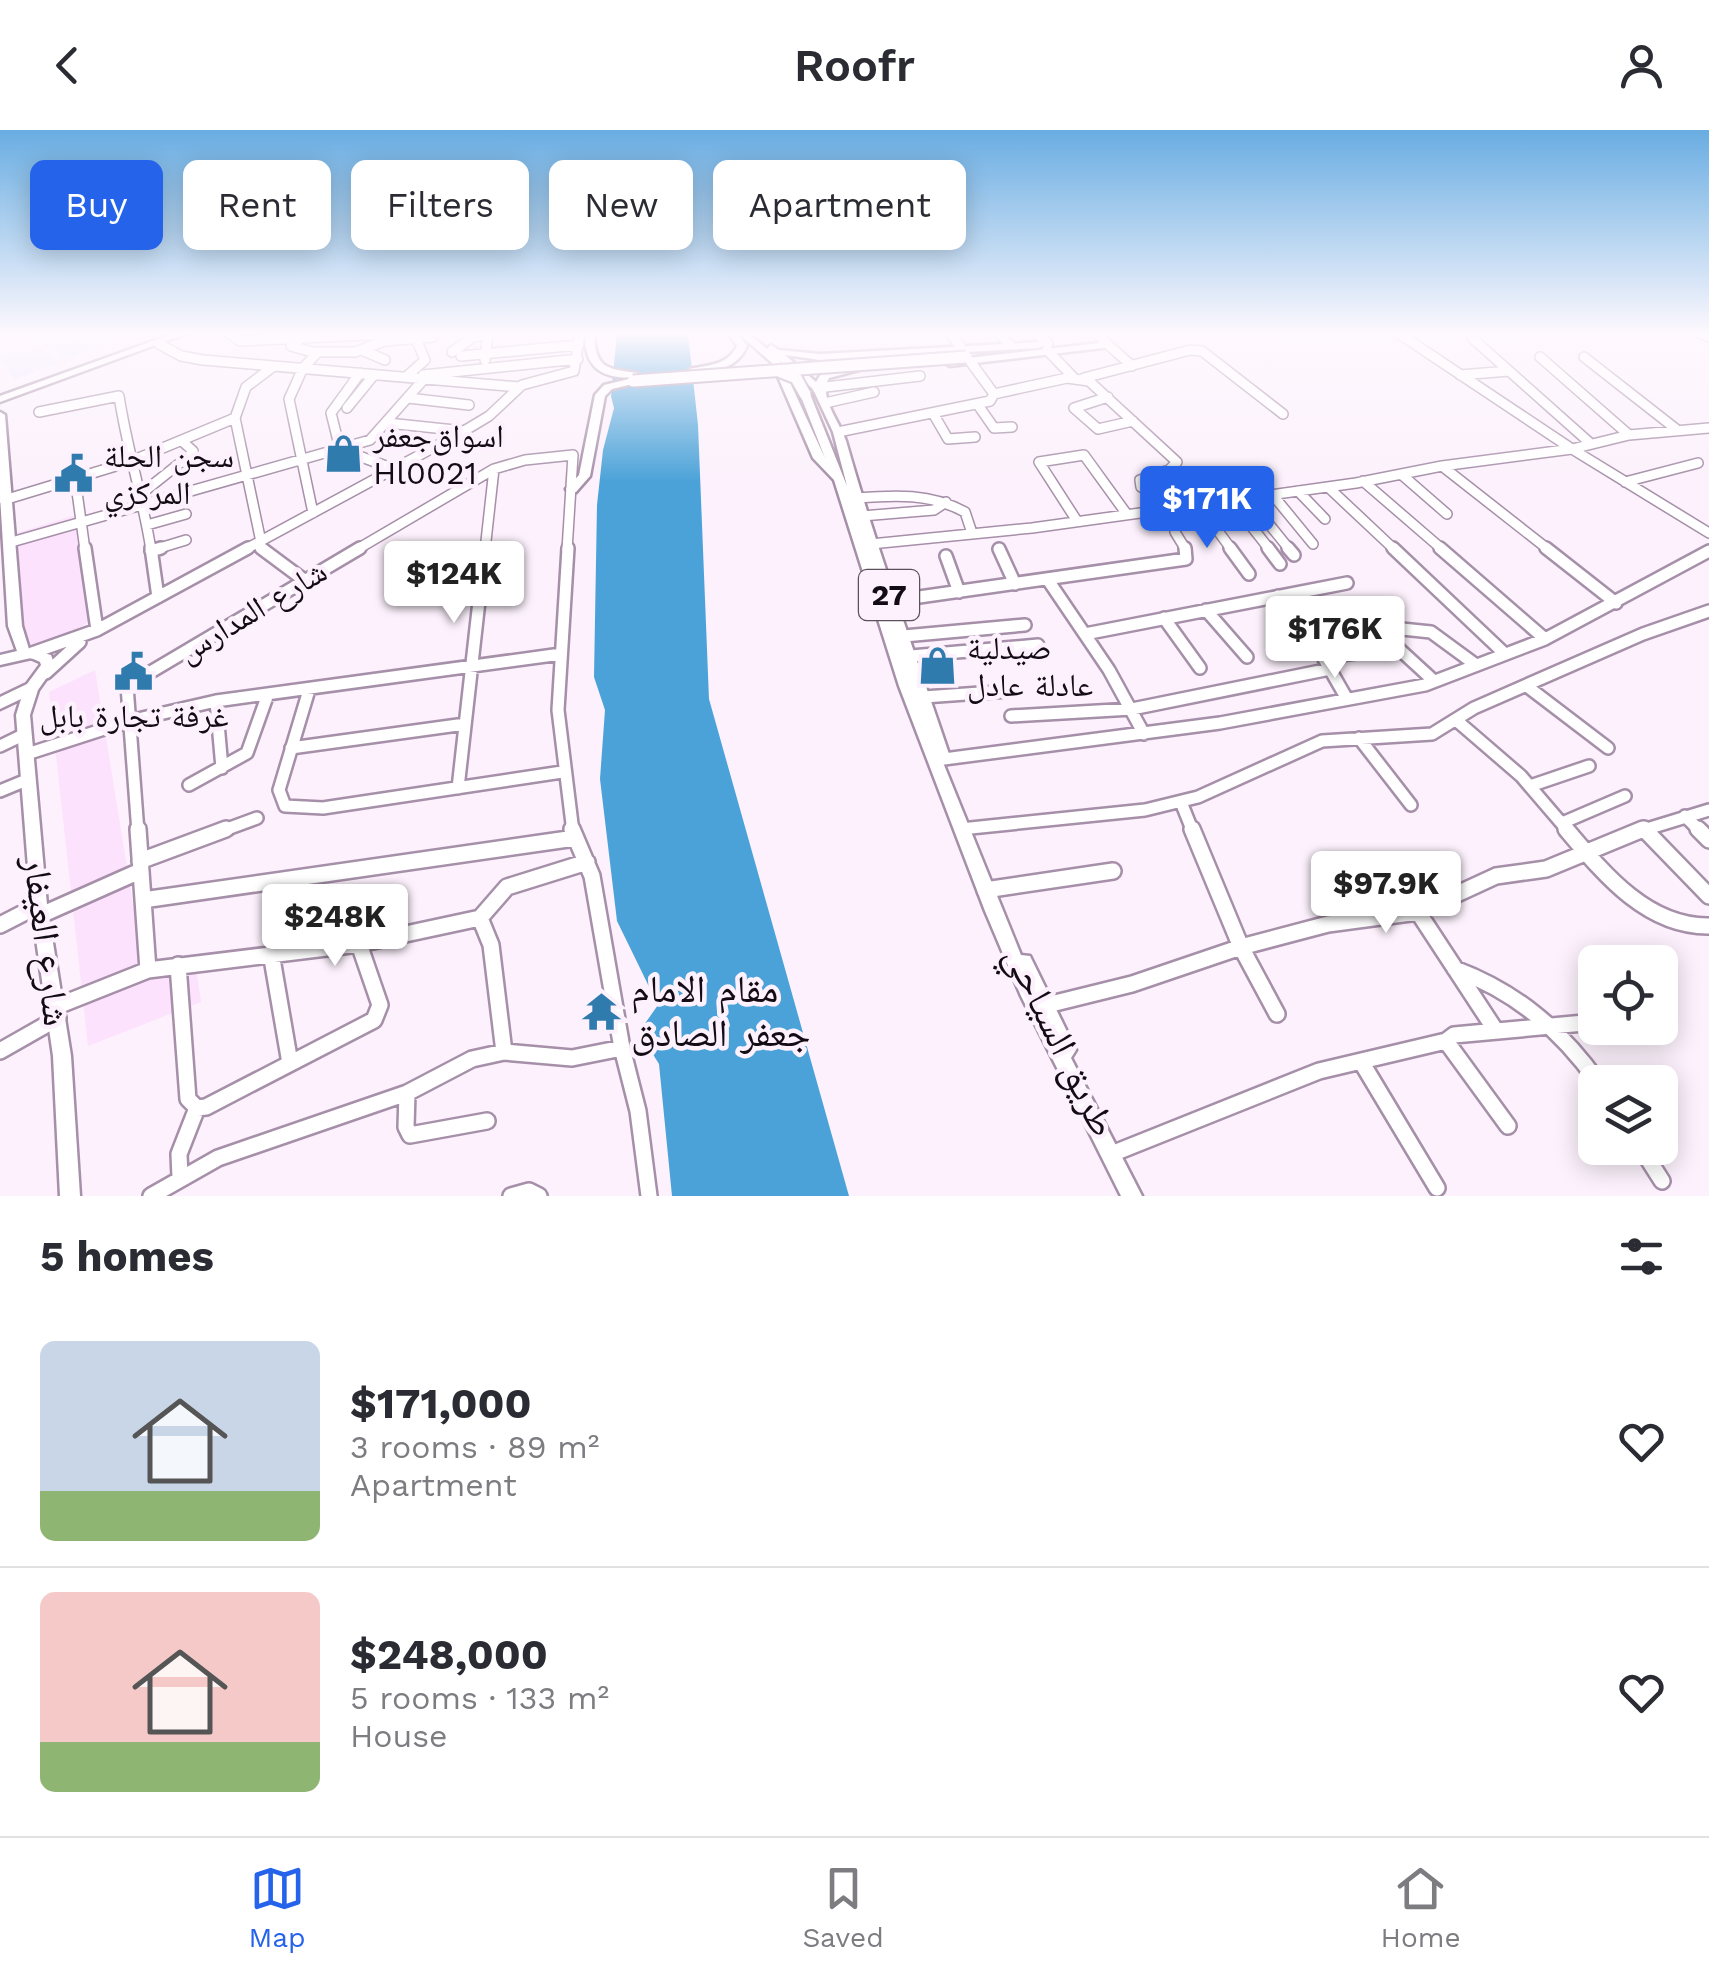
<!DOCTYPE html>
<html lang="en">
<head>
<meta charset="utf-8">
<style>
  body { margin:0; font-family:"Work Sans","Noto Naskh Arabic",sans-serif; background:#f7f7f7; color:#2b2b33; height:100vh; display:flex; flex-direction:column; font-size:38px; white-space:nowrap }
  * { box-sizing:border-box; margin:0 }
  p { font-size:32px; color:#7c7c81 }
  .icon { flex:none; width:55px; height:55px; fill:none; stroke:currentColor; stroke-width:2; stroke-linecap:round; stroke-linejoin:round }
  .map { position:relative; height:1066px; overflow:hidden }
  .sheet { display:flex; flex-direction:column; background:#fff; flex:1 }
  .sheet>* { flex:none }
  .guide { position:absolute; left:30px; top:30px; width:1000px; height:90px; display:flex; gap:20px }
  .fabs { position:absolute; left:1578px; top:815px; display:grid; gap:20px }
  .fabs a { display:grid; place-items:center; width:100px; height:100px; border-radius:15px; background:#fff; box-shadow:0 5px 25px #0003; font-size:50px }
  .price { position:absolute; translate:-50% -85px; padding:0 22px; border-radius:10px; background:#fff; color:#222; font-size:32px; line-height:65px; filter:drop-shadow(0 2px 5px #0008) }
  .price::after { content:''; position:absolute; left:50%; top:60px; width:30px; height:22px; margin-left:-15px; background:inherit; clip-path:polygon(0 0,100% 0,50% 100%) }
  .price.current { background:#2563eb; color:#fff }
  ul { padding:0; list-style:none }
  li { display:flex; align-items:center; gap:30px; height:250px; padding:0 40px }
  li+li { border-top:2px solid #e1e1e2 }
  li span { display:grid; place-items:center; flex:none; width:280px; height:200px; border-radius:15px; color:#555 }
  li>.icon { margin-inline-start:auto }
  span .icon { width:120px; height:120px; fill:#fffc; stroke-width:1 }
  li b { font-size:42px }
  h2 { display:flex; justify-content:space-between; align-items:center; height:120px; padding:0 40px; font-size:42px }
  .pill { padding:0 35px; border-radius:15px; background:#fff; box-shadow:0 5px 25px #0003; font-size:35px; line-height:90px }
  .pill.current { background:#2563eb; color:#fff }
  header { display:flex; justify-content:space-between; align-items:center; height:130px; padding:0 40px; background:#fff; font-size:45px; font-weight:600 }
  .tabs { display:flex; justify-content:space-around; align-items:center; height:140px; border-top:2px solid #e1e1e2; background:#fff; font-size:28px; color:#7c7c81 }
  .tabs a { display:grid; justify-items:center; gap:5px }
  .tabs .current { color:#2563eb }
  .map>svg:first-child { display:block }
</style>
</head>
<body>
<header><svg class="icon" aria-label="back" viewBox="0 0 24 24"><path d="M15 5l-7 7 7 7"/></svg>Roofr<svg class="icon" aria-label="person" viewBox="0 0 24 24"><circle cx="12" cy="8" r="4"/><path d="M4 21q1-7 8-7t8 7"/></svg></header>
<div class="map">
<svg width="1709" height="1066" viewBox="0 0 1709 1066">
  <rect width="100%" height="100%" fill="#fcf1fc"/>
  <path fill="#fce2fd" d="M83 383 92 490 51 515 24 524 10 405Z
    M95 540 144 842 196 838 201 872 88 916 49 562Z"/>
  <path fill="#ebe8fe" d="M22 203H73L70 204 76 209 80 207 75 203H123L129 207 85 223 74 218 80 225 64 231 38 208 30 210Z
    M42 219 47 224 51 223 57 234 39 240 29 234 35 242 15 249 0 231V228L17 222 21 226Z"/>
  <path fill="#4ba2d8" d="M617 203H688L698 295 709 569 849 1066H672L659 934 639 902 658 875 617 791 600 649 605 580 594 547 597 375 603 320 614 278 611 266Z"/>
  <g fill="none" stroke-linecap="round" stroke-linejoin="round">
    <defs>
      <path id="minor-far2" d="M229 203 240 211 411 203
        M950 203 960 216
        M999 203 1010 215
        M1036 203 1048 214
        M1095 203 1132 236
        M1398 203 1572 319 1709 403
        M1700 203 1709 207
        M1472 208 1590 313
        M299 210 291 216 312 222H355L385 211 433 207 434 203
        M159 214 181 226 203 230 519 257
        M362 220 385 230
        M1047 220 1074 248
        M452 222 473 207 489 204
        M461 226 579 215
        M1540 227 1629 305
        M1584 227 1676 299
        M485 230 488 203
        M360 243 331 283 340 319 394 339
        M423 245 578 229
        M1460 245 1509 241
        M406 247 425 230 417 211
        M1084 248 1190 220 1202 221 1283 284
        M817 258 920 246
        M994 264 1067 248 1089 251 1177 332 1169 340 1140 350 1141 357
        M1108 267 1074 278 1098 299 1133 291
        M408 268 469 275
        M825 273 874 262
        M978 275 994 298 1012 297
        M347 278 374 245
        M39 282 119 266C127 319 143 368 151 420
        M934 285 948 309 975 307
        M388 293 464 301
        M838 302 990 271 994 264 970 231
        M1442 336 1549 420
        M1401 344 1447 384
        M1363 351 1443 420
        M1625 352 1698 333
        M1328 357 1395 420
        M1298 361 1325 389
        M77 362 85 420
        M141 364 190 325 193 321 183 312
        M1272 364 1313 414
        M1247 367 1290 420
        M857 368C895 365 930 363 965 382L972 403
        M1230 369 1270 420
        M4 370 129 332 235 288
        M1198 374 1232 420
        M313 383 289 269 303 238 317 223
        M862 386 934 380 946 372
        M1077 391 1039 332 1084 325 1126 383
        M147 395 186 384
        M1175 402 1186 420
        M261 412 235 288 246 257 274 236
        M8 413 370 310 424 249
        M256 414 265 420
        M871 414 1032 398 1356 353 1442 336 1572 319 1629 305 1709 298
        M153 420 186 410
        M244 420 464 301 489 286 522 255 574 241 580 203
        M356 420 494 339 525 330 573 325 567 420
        M485 420 494 339"/>
      <path id="minor-far1" d="M85 418 97 500
        M151 418 158 467
        M261 418 304 450
        M568 418 558 580 573 702
        M1230 418 1249 444
        M1268 418 1280 434
        M1288 418 1294 425
        M1393 418 1505 524
        M1440 418 1545 509
        M1546 418 1616 473
        M999 419 1015 454
        M151 421 161 418
        M946 426 959 462
        M1048 450 1109 540 1144 604
        M1278 466 1323 527 1347 569
        M891 471 1186 429 1185 418
        M1206 480 1247 527
        M1164 488 1200 538
        M1402 499 1431 502 1476 535
        M1085 504 1347 453
        M904 506 1025 495
        M32 523 97 500 248 418
        M911 526 1038 515
        M1323 527 1398 518 1434 551
        M46 543 80 512
        M1528 557 1608 618
        M309 560 279 660 285 676 323 678 562 642
        M924 567 1008 561
        M216 571 222 638
        M1011 586 1132 579 1330 539
        M1456 590 1521 646 1569 702
        M1359 608 1411 675
        M0 616 25 604
        M291 618 465 594
        M27 624 129 591 216 571 561 524
        M944 629 1220 593 1425 555 1545 509 1709 421
        M189 655 247 623 268 564
        M1530 656 1589 636
        M458 658 485 418
        M0 661 29 649
        M1181 672 1193 702
        M1685 686 1701 702
        M1562 693 1625 666
        M961 699 1145 680 1198 667 1322 611 1432 604 1474 578 1643 504 1709 481
        M1644 699 1647 702
        M138 702 127 556 360 418
        M219 702 257 688
        M1637 702 1709 680"/>
      <path id="minor" d="M138 699 148 840
        M572 699 592 746 622 918 638 981 649 1066
        M1192 699 1241 817 1277 884
        M1566 699C1604 744 1647 797 1709 796
        M1644 699 1709 766
        M1698 699 1709 710
        M140 731 226 699
        M985 760 1113 741
        M143 770 575 708
        M1418 782 1496 901
        M41 785 140 741
        M480 788 491 815 504 922
        M0 795 39 775
        M271 823 290 933
        M178 835 188 969 197 978 206 977 374 890 380 875 359 814
        M1455 839C1516 862 1560 899 1598 952
        M1047 875 1132 854 1241 817 1328 794 1418 782 1496 746 1546 739 1643 699
        M55 877 148 840 359 814 480 788 507 757 587 732
        M1446 911 1508 996
        M0 921 58 888
        M1362 933 1437 1058
        M407 963 406 997 410 1005 487 991
        M1641 1018 1662 1051
        M1114 1023 1319 941 1446 911 1454 905 1595 892
        M180 1048 179 1024 197 978
        M151 1066 218 1028 407 963 472 929 504 922 572 928 622 918
        M511 1066 529 1061 539 1066"/>
      <path id="major" d="M175 203H188L0 272V266Z
        M585 203H594C595 238 606 239 638 243V247C603 250 584 239 585 203Z
        M728 203H737L747 216C737 239 712 244 689 243V239C709 235 728 235 737 216Z
        M738 203H748L767 219 771 215 779 220 820 224 1039 212 1044 215 1039 218 820 230 785 225 816 252 821 244 854 237 859 240 829 248C818 267 840 292 846 311 876 417 914 520 949 624L947 628 942 630 1021 825 1030 826 1076 920 1071 928 1142 1066H1121L1021 866 985 781 899 556 834 350 813 328 772 233ZM780 231 813 259 833 302 847 356 810 264 805 261 800 264 825 328Z
        M1108 212 1111 213V217L950 236 945 233 950 230Z
        M633 248 637 249V253L612 259 605 266 590 346 576 362H568L566 359 579 345 595 265 604 255Z
        M0 282 5 285 22 496 29 519 51 525 55 536 38 560 30 585 47 775 71 926 80 1066H60L53 926 31 775 16 585 21 569 0 579V567L27 554 41 535 40 532 31 528 0 535V525L17 521 8 496 0 366Z"/>
    </defs>
    <use href="#minor-far2" stroke="#a68fa8" stroke-width="12"/>
    <use href="#minor-far1" stroke="#a68fa8" stroke-width="16"/>
    <use href="#minor" stroke="#a68fa8" stroke-width="20"/>
    <use href="#major" stroke="#a68fa8" stroke-width="5"/>
    <use href="#minor-far2" stroke="#fff" stroke-width="9"/>
    <use href="#minor-far1" stroke="#fff" stroke-width="11"/>
    <use href="#minor" stroke="#fff" stroke-width="15"/>
    <use href="#major" fill="#fff" fill-rule="evenodd"/>
    <defs>
      <path id="major-bridge" d="M781 242 796 248 805 264
        M633 251 966 227"/>
    </defs>
    <use href="#major-bridge" stroke="#a68fa8" stroke-width="15" stroke-linecap="butt"/>
    <use href="#major-bridge" stroke="#fff" stroke-width="11"/>
  </g>
  <linearGradient id="sky" x2="0" y2="1"><stop stop-color="#69ade2"/><stop offset="0.58" stop-color="#fef9fe"/><stop offset="1" stop-color="#fef9fe" stop-opacity="0"/></linearGradient>
  <rect width="1709" height="352" fill="url(#sky)"/>
  <defs>
    <symbol id="shop-bare" viewBox="-9 -9 18 18"><path d="M-5-2.5h2.3a2.7 3.5 0 0 1 5.4 0H5L5.5 6h-11ZM-1.5-2.5h3a1.5 2.3 0 0 0-3 0Z" fill="#2f7bae" stroke="#fcf1fc" stroke-width="2.5" paint-order="stroke"/></symbol>
    <symbol id="civic-bare" viewBox="-9 -9 18 18"><path d="M-.6-6.5H3V-4.5H.6V-3L4-1V1h2V6H-6V1h2V-1L-.6-3ZM-1.2 2.5V6h2.4V2.5Z" fill="#2f7bae" stroke="#fcf1fc" stroke-width="2.5" paint-order="stroke"/></symbol>
    <symbol id="temple-bare" viewBox="-9 -9 18 18"><path d="M0-6L5-2H3V0L6.5 2.5H4V6H1.5V3h-3V6H-4V2.5H-6.5L-3 0V-2H-5Z" fill="#2f7bae" stroke="#fcf1fc" stroke-width="2.5" paint-order="stroke"/></symbol>
  </defs>
  <g fill-rule="evenodd">
    <use href="#shop-bare" x="316" y="296" width="55" height="55"/>
    <use href="#civic-bare" x="46" y="316" width="55" height="55"/>
    <use href="#shop-bare" x="910" y="508" width="55" height="55"/>
    <use href="#civic-bare" x="106" y="514" width="55" height="55"/>
    <use href="#temple-bare" x="574" y="854" width="55" height="55"/>
  </g>
  <g text-anchor="middle" stroke-width="9" stroke-linejoin="round" paint-order="stroke">
    <rect fill="#fcf1fc" stroke="#5a515a" stroke-width="2.5" x="859" y="440" width="60" height="50" rx="8"/>
    <g font-size="30" font-weight="bold" fill="#140c15">
      <text x="889" y="475">27</text>
    </g>
    <g font-size="32" fill="#140c15" stroke="#fcf1fc" text-anchor="start">
      <text x="373" y="317">اسواق‌جعفر<tspan x="373" dy="37">Hl0021</tspan></text>
      <text x="104" y="337">سجن الحلة<tspan x="104" dy="37">المركزي</tspan></text>
      <text x="967" y="529">صيدلية<tspan x="967" dy="37">عادلة عادل</tspan></text>
      <text x="134" y="597" text-anchor="middle">غرفة تجارة بابل</text>
    </g>
    <g font-size="32" fill="#140c15" stroke="#fcf1fc">
      <text transform="translate(252 481) rotate(-31)" y="11">شارع المدارس</text>
    </g>
    <g font-size="38" fill="#140c15" stroke="#fcf1fc">
      <text transform="translate(47 811) rotate(83)" y="13">شارع العيفار</text>
      <text transform="translate(1061 911) rotate(64)" y="13">طريق السياحي</text>
    </g>
    <g font-size="38" fill="#140c15" stroke="#fcf1fc" text-anchor="start">
      <text x="631" y="872">مقام الامام<tspan x="631" dy="44">جعفر الصادق</tspan></text>
    </g>
  </g>
</svg>
<div class="fabs">
<a><svg class="icon" aria-label="locate" viewBox="0 0 24 24"><circle cx="12" cy="12" r="6"/><path d="M12 2v4M12 18v4M2 12h4M18 12h4"/></svg></a>
<a><svg class="icon" aria-label="layers" viewBox="0 0 24 24"><path d="M12 4l9 5-9 5-9-5zM3 14l9 5 9-5"/></svg></a>
</div>
<b class="price current" style="left:1207px;top:421px">$171K</b>
<b class="price" style="left:454px;top:496px">$124K</b>
<b class="price" style="left:1335px;top:551px">$176K</b>
<b class="price" style="left:1386px;top:806px">$97.9K</b>
<b class="price" style="left:335px;top:839px">$248K</b>
<div class="guide">
<a class="pill current">Buy</a>
<a class="pill">Rent</a>
<a class="pill">Filters</a>
<a class="pill">New</a>
<a class="pill">Apartment</a>
</div>
</div>
<section class="sheet">
<h2>5 homes<svg class="icon" aria-label="filters" viewBox="0 0 24 24"><path d="M4 7h16M4 17h16"/><circle cx="9" cy="7" r="2"/><circle cx="15" cy="17" r="2"/></svg></h2>
<ul>
<li><span style="background:linear-gradient(#c9d6e8 75%,#8fb573 0)"><svg class="icon" aria-label="home" viewBox="0 0 24 24"><path d="M3 11l9-7 9 7M6 9v11h12V9"/></svg></span><div><b>$171,000</b><p>3 rooms · 89 m²</p><p>Apartment</p></div><svg class="icon" aria-label="heart" viewBox="0 0 24 24"><path d="M12 20l-8-8c-3-5 5-10 8-4 3-6 11-1 8 4z"/></svg></li>
<li><span style="background:linear-gradient(#f6c9c9 75%,#8fb573 0)"><svg class="icon" aria-label="home" viewBox="0 0 24 24"><path d="M3 11l9-7 9 7M6 9v11h12V9"/></svg></span><div><b>$248,000</b><p>5 rooms · 133 m²</p><p>House</p></div><svg class="icon" aria-label="heart" viewBox="0 0 24 24"><path d="M12 20l-8-8c-3-5 5-10 8-4 3-6 11-1 8 4z"/></svg></li>
</ul>
</section>
<nav class="tabs">
<a class="current"><svg class="icon" aria-label="map" viewBox="0 0 24 24"><path d="M3 6l6-2 6 2 6-2v14l-6 2-6-2-6 2zM9 4v14M15 6v14"/></svg>Map</a>
<a><svg class="icon" aria-label="saved" viewBox="0 0 24 24"><path d="M7 4h10v16l-5-4-5 4z"/></svg>Saved</a>
<a><svg class="icon" aria-label="home" viewBox="0 0 24 24"><path d="M3 11l9-7 9 7M6 9v11h12V9"/></svg>Home</a>
</nav>
</body>
</html>
